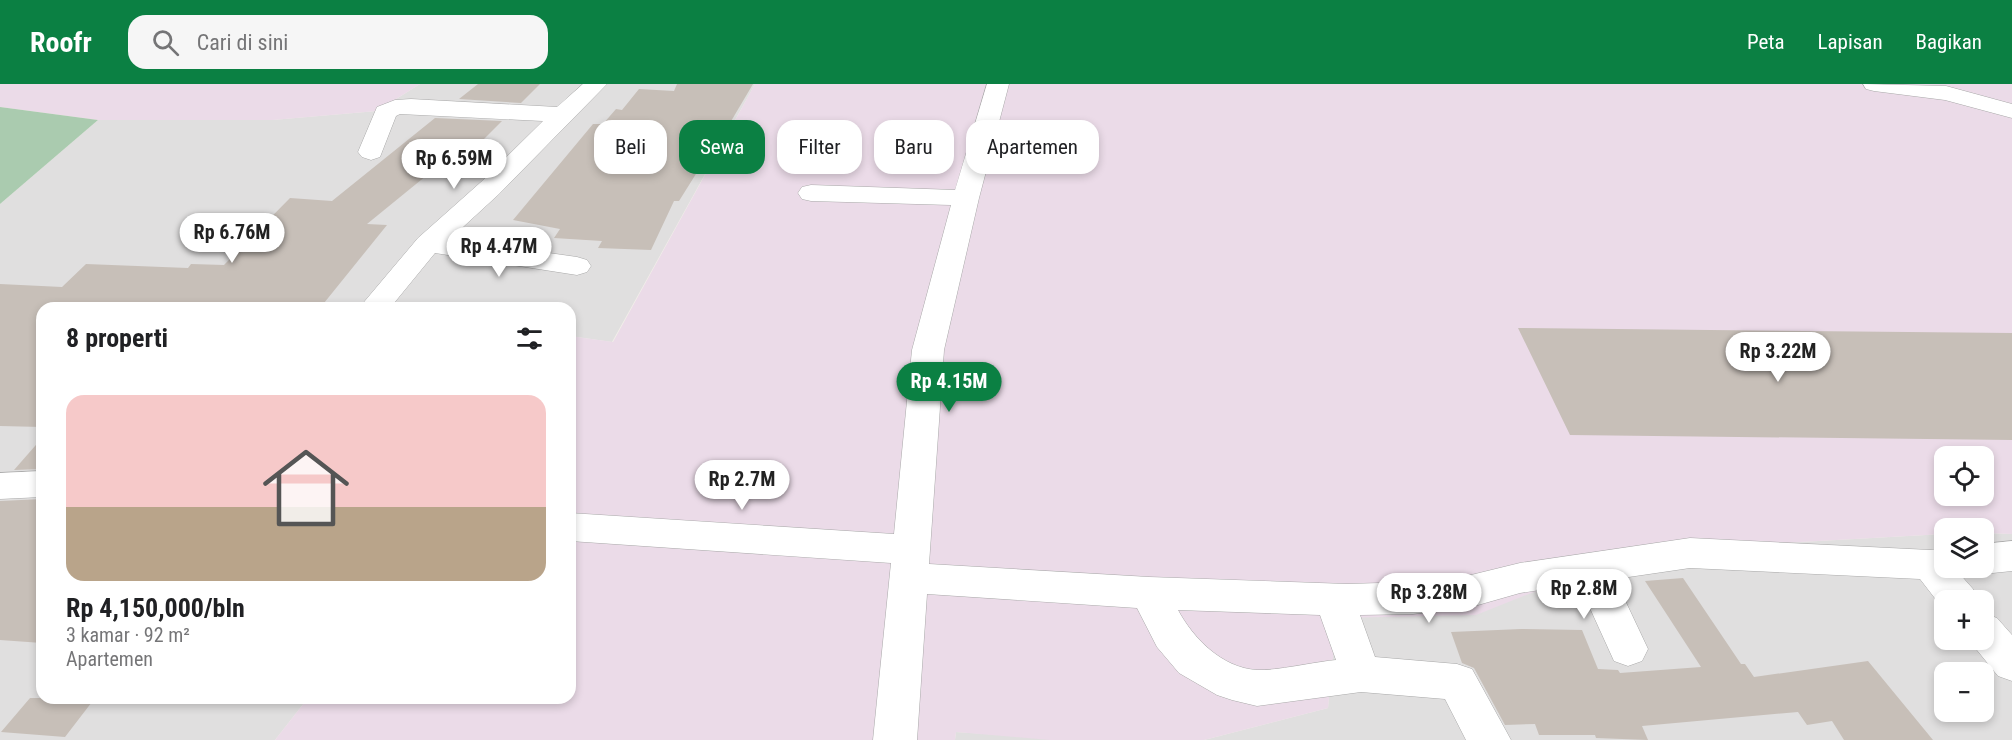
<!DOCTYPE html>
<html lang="id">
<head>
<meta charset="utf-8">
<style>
  body { margin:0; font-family:"Roboto Condensed",sans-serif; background:#f6f6f6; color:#202124; height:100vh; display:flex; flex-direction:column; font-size:22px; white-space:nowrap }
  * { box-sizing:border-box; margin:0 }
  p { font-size:20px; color:#757577 }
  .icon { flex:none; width:33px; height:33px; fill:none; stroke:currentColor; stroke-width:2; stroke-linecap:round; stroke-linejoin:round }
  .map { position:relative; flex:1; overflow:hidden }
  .details { position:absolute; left:36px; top:218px; width:540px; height:402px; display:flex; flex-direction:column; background:#fff; border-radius:18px; box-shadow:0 3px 9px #0003 }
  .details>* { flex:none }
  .top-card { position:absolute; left:594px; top:36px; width:570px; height:54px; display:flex; gap:12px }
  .controls { position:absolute; left:1934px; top:362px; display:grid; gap:12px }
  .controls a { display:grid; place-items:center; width:60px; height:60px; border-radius:12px; background:#fff; box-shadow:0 3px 9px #0003; font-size:30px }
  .price { position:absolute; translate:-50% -51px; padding:0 14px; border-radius:21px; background:#fff; color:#222; font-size:20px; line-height:39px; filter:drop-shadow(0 2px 3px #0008) }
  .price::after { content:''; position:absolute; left:50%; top:36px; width:18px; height:14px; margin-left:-9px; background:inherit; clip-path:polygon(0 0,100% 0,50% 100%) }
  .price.selected { background:#0b8043; color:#fff }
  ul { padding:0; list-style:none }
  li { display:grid; align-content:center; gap:12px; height:318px; padding:0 30px }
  li span { display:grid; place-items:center; height:186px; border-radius:18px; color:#555 }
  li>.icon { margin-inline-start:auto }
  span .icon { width:108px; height:108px; fill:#fffc; stroke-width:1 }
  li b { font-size:26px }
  h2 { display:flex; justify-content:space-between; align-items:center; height:72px; padding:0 30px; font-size:26px }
  .chip { padding:0 21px; border-radius:18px; background:#fff; box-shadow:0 3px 9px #0003; font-size:21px; line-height:54px }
  .chip.selected { background:#0b8043; color:#fff }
  header { display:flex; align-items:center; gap:36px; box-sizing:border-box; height:84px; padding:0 30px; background:#0b8043; color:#fff }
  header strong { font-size:28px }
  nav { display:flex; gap:33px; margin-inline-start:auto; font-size:21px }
  .search { width:420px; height:54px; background:#f6f6f6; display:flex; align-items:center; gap:15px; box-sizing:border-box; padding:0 21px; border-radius:18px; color:#757577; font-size:22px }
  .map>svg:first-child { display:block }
</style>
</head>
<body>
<header>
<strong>Roofr</strong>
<div class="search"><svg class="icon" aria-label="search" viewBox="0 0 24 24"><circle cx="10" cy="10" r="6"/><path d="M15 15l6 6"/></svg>Cari di sini</div>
<nav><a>Peta</a><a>Lapisan</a><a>Bagikan</a></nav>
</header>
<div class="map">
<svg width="2012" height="656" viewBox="0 0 2012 656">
  <rect width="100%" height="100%" fill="#f2efe9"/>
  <path fill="#e0dfdf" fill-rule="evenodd" d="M420 0H755L612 258 570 252V224H42V614H308L275 656H0V120L98 36H272L377 27Z
    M1983 449 2012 450V656H1204L1328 624 1336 534 1637 467 1944 450V483H1983ZM1944 516H1983V555H1944ZM1944 588H1983V627H1944Z
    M956 648 1047 654 1050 656H955Z"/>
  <path fill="#ebdbe8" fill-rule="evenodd" d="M0 0H420L377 27 273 36H98L0 23Z
    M755 0H2012V450L1983 449V444H1944V450L1637 467 1476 531 1337 534 1328 624 1204 656H1050L956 648 955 656H275L308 614H570V252L613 258ZM1944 372H1983V411H1944Z"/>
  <path fill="#aacbaf" d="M0 23 98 36 0 120Z"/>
  <path fill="#c7bfb8" d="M478 0H540L521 19 459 15Z
    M677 0H753L714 66H711L679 117H674L651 166 598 164 602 157 554 154 560 145 513 136 593 40H603L616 25 622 26 639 5 674 7Z
    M435 34 502 37 463 76 448 74 367 140 387 141 320 224H42V343L0 342V200L62 203 86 180 188 184 191 180 224 181 290 114 332 117Z
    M1518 244 2012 249V356L1570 351Z
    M42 354V385L14 386Z
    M42 415V559L0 556V417Z
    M1683 494 1741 580H1745L1754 593 1868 577 1933 656H1844L1832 637 1807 641 1798 628 1642 642 1648 656 1596 654 1595 651H1539L1535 640 1505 641 1474 584 1462 579 1451 548 1521 545 1582 546 1598 585 1618 586 1620 589 1701 583 1645 497Z
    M30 614H95L65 653 1 648Z"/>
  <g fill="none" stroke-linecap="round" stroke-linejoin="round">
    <defs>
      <path id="minor" d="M583 0H607L499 110 450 155 577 173 587 176 591 182 587 188 577 191 435 169 390 224H359L418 154 481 98 543 37 400 30 396 32 380 73 371 76 362 73 358 68 377 23 395 16 411 15 557 23Z
        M987 0H1009L979 114 944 266 929 480 1149 493 1347 500 1413 498 1471 491 1520 479 1690 454 1930 466 1944 464V483H1961L1958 488 1973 505 1978 516H1944V526L1920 495 1690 484 1615 495 1648 565 1642 577 1628 582 1614 577 1579 500 1520 509 1471 523 1413 530 1360 531 1375 573 1457 580 1472 585 1511 656H1466L1445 615 1361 608 1257 622 1232 616 1217 611 1179 589 1157 563 1137 524 927 510 917 656H873L891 479 570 457V429L894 450 912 266 951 121 811 117 802 115 798 109 802 103 811 101 955 106ZM1178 526 1320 531 1336 576C1314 578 1276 587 1257 586 1222 584 1193 554 1178 526Z
        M1863 0 1946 2 2012 20V34L1945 16 1874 7 1866 5Z
        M42 387V413L0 415V389Z
        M2012 457V487L1983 490 1970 485 1968 483H1983V460Z
        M1983 529 1997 534 2012 551V597L1998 592 1968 555H1983Z"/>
    </defs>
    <use href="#minor" stroke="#a9a9a9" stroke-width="1"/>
    <use href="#minor" fill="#fff" fill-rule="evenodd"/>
  </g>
</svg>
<div class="controls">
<a><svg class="icon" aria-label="locate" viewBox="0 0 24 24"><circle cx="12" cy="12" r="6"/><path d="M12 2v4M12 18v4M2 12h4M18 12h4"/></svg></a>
<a><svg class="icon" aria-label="layers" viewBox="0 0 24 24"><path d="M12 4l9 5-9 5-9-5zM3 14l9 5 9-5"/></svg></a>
<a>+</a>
<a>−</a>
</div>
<b class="price" style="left:454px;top:106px">Rp 6.59M</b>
<b class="price" style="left:232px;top:180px">Rp 6.76M</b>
<b class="price" style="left:499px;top:194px">Rp 4.47M</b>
<b class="price" style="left:1778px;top:299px">Rp 3.22M</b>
<b class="price selected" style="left:949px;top:329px">Rp 4.15M</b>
<b class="price" style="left:742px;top:427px">Rp 2.7M</b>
<b class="price" style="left:1584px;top:536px">Rp 2.8M</b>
<b class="price" style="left:1429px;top:540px">Rp 3.28M</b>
<div class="top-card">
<a class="chip">Beli</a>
<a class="chip selected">Sewa</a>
<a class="chip">Filter</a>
<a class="chip">Baru</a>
<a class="chip">Apartemen</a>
</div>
<section class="details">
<h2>8 properti<svg class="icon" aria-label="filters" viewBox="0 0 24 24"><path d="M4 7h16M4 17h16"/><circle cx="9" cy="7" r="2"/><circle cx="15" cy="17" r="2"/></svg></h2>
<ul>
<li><span style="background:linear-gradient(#f6c9c9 60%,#b9a48a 0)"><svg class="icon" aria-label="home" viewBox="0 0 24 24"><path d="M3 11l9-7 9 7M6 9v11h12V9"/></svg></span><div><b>Rp 4,150,000/bln</b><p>3 kamar · 92 m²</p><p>Apartemen</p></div></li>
</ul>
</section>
</div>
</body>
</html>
